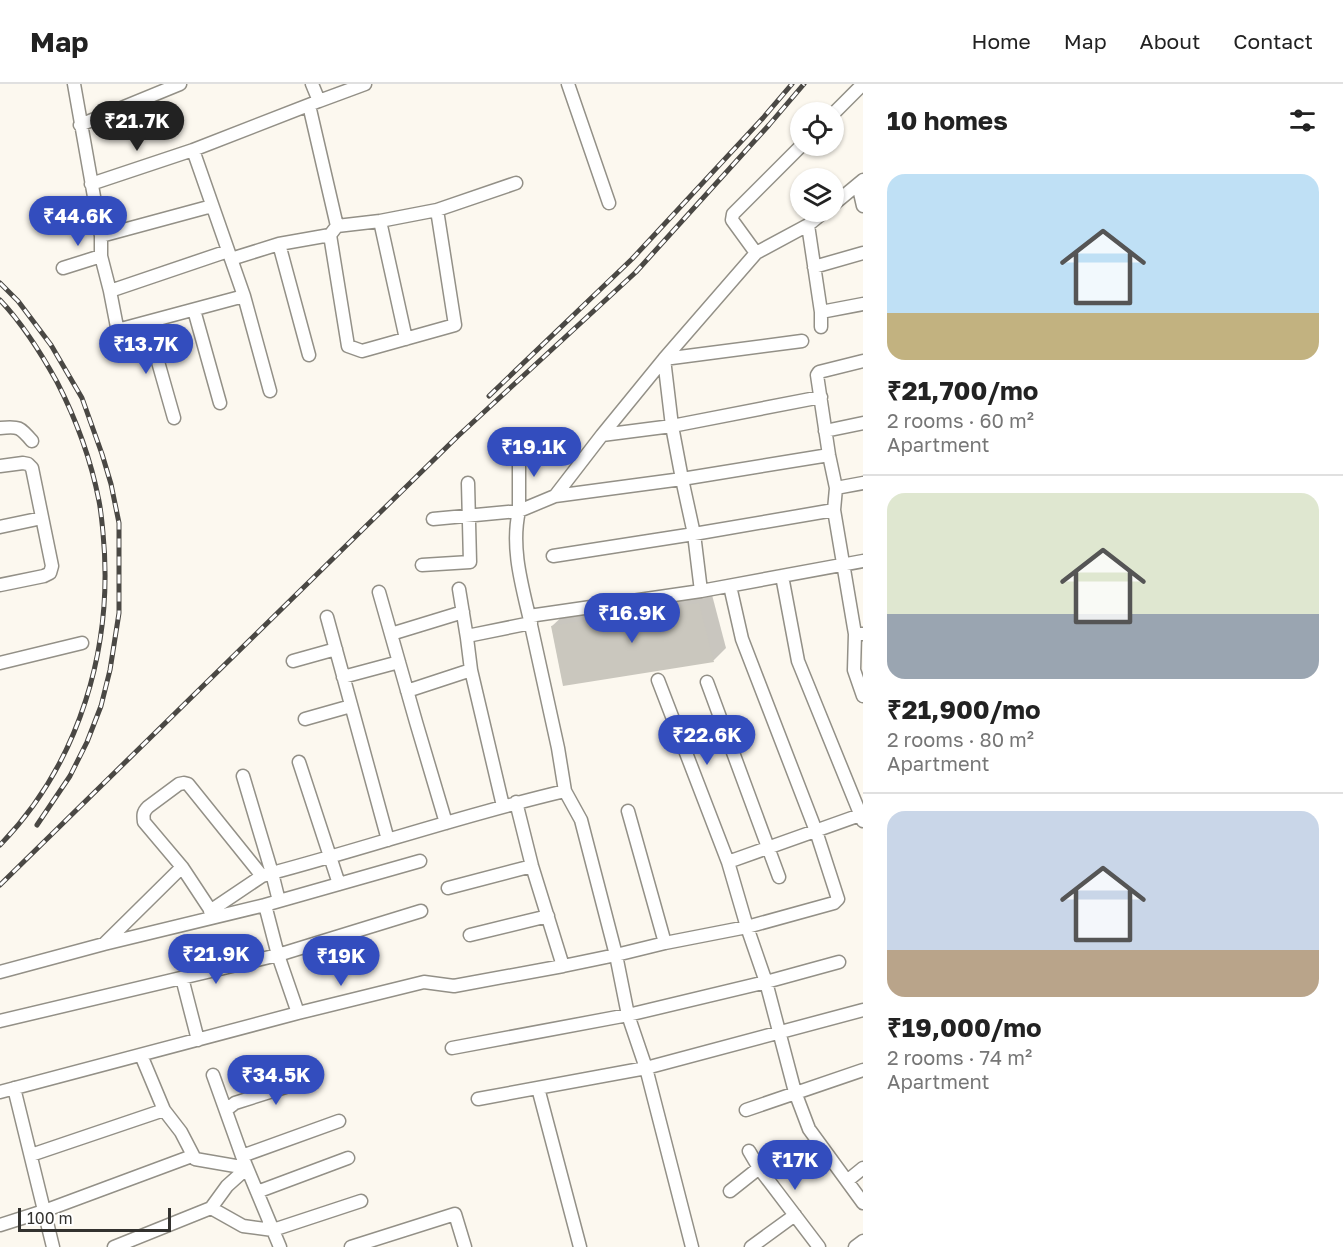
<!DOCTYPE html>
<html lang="en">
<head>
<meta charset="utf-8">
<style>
  body { margin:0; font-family:"Golos Text",sans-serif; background:#f6f6f6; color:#222; height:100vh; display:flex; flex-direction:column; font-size:22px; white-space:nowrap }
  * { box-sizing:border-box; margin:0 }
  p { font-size:20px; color:#767676 }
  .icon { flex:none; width:33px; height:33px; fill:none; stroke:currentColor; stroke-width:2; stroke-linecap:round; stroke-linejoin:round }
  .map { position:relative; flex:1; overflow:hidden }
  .details { display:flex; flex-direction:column; background:#fff; width:480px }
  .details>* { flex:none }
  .tools { position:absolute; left:790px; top:18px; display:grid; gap:12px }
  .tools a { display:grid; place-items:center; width:54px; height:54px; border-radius:50%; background:#fff; box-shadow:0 2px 4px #0004; font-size:30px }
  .scale { position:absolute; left:18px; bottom:15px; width:153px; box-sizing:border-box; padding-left:6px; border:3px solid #33322f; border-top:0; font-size:16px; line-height:21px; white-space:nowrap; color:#33322f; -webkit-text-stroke:4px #fff; paint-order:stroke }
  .price { position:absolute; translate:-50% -51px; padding:0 14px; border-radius:21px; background:#334dbe; color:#fff; font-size:20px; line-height:39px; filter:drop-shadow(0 2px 3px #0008) }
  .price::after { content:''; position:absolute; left:50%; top:36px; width:18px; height:14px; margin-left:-9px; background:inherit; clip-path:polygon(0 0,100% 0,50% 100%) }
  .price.on { background:#222; color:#fff }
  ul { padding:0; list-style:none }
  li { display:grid; align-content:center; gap:12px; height:318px; padding:0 24px }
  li+li { border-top:2px solid #e0e0e0 }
  li span { display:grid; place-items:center; height:186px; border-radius:18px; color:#555 }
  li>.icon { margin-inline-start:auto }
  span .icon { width:108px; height:108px; fill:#fffc; stroke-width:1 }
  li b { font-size:26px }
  h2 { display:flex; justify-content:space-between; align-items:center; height:72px; padding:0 24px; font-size:26px }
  header { display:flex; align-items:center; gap:36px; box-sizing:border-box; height:84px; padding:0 30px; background:#fff; border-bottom:2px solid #e0e0e0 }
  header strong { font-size:28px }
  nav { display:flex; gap:33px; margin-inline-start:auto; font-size:21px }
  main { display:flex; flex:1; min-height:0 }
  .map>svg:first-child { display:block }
</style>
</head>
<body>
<header>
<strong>Map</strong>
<nav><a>Home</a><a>Map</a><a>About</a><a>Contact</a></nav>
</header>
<main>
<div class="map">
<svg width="863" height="1163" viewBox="0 0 863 1163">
  <rect width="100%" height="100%" fill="#fcf8ef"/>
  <path fill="#0003" d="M711 507 726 564 714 576 565 600 552 542 565 530Z"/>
  <path fill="#cac7be" d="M699 519 714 578 563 602 551 542Z"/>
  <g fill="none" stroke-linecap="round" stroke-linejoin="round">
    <defs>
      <path id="minor" d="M74 0 101 152V172L110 207 117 243 121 245 244 212
        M568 0 609 119
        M319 17 365 0
        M309 21 337 142 330 151 348 262 362 267 455 241 437 126 516 99
        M834 29 863 0
        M80 41 180 0
        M91 100 193 66
        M858 100 863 122
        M834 120 863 96
        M57 134 95 121
        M380 137 406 255
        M808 141 821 228V243
        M337 142 380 137 437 126
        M101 152 212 122
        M279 160 309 271
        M756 169 732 136 733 130 801 62
        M231 175 279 160 330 151
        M814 183 863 169
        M63 184 101 172
        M110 207 228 167
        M194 226 220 319
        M821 228 863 220
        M147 239 174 334
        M802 257 664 275 756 169 808 141 824 128
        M664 275 602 351 555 412 682 395 694 450 701 507 529 532 558 664 565 707 581 736 616 871 628 931 766 898 747 843 728 778 863 730
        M664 275 672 342 682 395 829 371
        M863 277 819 288 817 291 829 371 836 404 834 426 855 550H863
        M270 307 244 212 193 66 319 17 312 0
        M0 344C19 342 20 343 32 357
        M825 347 863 339
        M602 351 672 342 821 313
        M0 382 23 379 28 380 32 384 52 482 50 489 44 492 0 501
        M836 404 863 399
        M433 435 519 427V361
        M0 443 42 434
        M553 472 694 450 834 426
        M422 481 470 478 468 399
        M782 492 798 577 863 737
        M459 505 467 554
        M701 507 863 477
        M379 508 416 638 446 739
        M529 532C521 498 511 462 519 427L555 412
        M327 533 388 756
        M391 550 463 528
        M855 550 854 586 863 612
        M293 577 336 565
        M0 579 82 559
        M343 593 399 578
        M658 596 728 778
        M707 598 779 793
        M407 607 471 586
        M305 635 351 622
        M299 678 339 800
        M503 722 471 586 467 554 472 551 531 539
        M628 727 665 859
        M448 804 532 782
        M279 817 420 777
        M210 827 262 792
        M215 833 182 783 144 738C143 731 143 728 148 723L179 700 184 699 188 700 262 792 272 789 243 692
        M470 851 548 832
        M104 860 182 783
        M839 878 766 898 795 1008 809 1045 863 1119
        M563 882 616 871 665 859 747 843 834 819 838 815 816 747 742 555 730 502
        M0 888 104 860 265 821
        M182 894 198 956
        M298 929 424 898 454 902 563 882 532 782 516 718
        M0 937 278 871 421 827
        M452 964 628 931 646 984 478 1015
        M213 991 242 1072 280 1163
        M14 1004 53 1163
        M538 1004 580 1163
        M0 1008 298 929 278 871 265 821 279 817 272 789C370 763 466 730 565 707
        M164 1026 181 1048 195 1075 247 1084
        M226 1026 235 1019 314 994
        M746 1026 863 986
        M749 1067 759 1084 819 1163
        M31 1071 164 1026 141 971
        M242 1072 339 1037
        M847 1097 863 1084
        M730 1107 759 1084
        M257 1108 348 1074
        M211 1124 243 1142 273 1146 361 1117
        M0 1141 44 1127 192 1072
        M114 1163 211 1124 227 1102 247 1084
        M351 1163 455 1130 465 1163
        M692 1163 646 984 863 926
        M751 1163 795 1131
        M855 1163 863 1157"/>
    </defs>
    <use href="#minor" stroke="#939087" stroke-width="15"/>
    <use href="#minor" stroke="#fff" stroke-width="12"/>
    <defs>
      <path id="rail" d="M0 199 18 217 51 261 82 314 102 370 111 400 119 439V529L110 586 101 622 87 658 70 692 37 741
        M0 216C23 240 41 269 57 298 76 335 91 376 99 417 101 427 102 438 103 449 114 562 80 679 0 761
        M489 312 632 175 763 34 792 0
        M0 801 458 352 636 188 769 41 804 0"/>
    </defs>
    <use href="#rail" stroke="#4a4844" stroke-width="5"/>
    <use href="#rail" stroke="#fff" stroke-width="3" stroke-dasharray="9" stroke-linecap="butt"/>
  </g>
</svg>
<div class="tools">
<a><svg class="icon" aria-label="locate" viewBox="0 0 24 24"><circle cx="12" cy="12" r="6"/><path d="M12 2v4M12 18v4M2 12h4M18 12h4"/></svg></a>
<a><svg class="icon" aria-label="layers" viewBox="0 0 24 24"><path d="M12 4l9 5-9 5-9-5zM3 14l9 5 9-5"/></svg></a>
</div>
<div class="scale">100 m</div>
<b class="price on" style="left:137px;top:68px">₹21.7K</b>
<b class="price" style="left:78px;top:163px">₹44.6K</b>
<b class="price" style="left:146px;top:291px">₹13.7K</b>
<b class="price" style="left:534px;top:394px">₹19.1K</b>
<b class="price" style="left:632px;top:560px">₹16.9K</b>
<b class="price" style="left:707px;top:682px">₹22.6K</b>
<b class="price" style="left:216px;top:901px">₹21.9K</b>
<b class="price" style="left:341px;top:903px">₹19K</b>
<b class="price" style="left:276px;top:1022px">₹34.5K</b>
<b class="price" style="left:795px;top:1107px">₹17K</b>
</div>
<section class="details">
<h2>10 homes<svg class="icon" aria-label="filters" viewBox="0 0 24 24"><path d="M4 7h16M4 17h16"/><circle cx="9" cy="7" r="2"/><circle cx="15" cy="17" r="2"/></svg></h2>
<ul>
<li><span style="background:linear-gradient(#bfe0f5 75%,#c2b280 0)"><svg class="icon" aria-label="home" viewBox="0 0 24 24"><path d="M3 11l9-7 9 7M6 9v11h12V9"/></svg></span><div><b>₹21,700/mo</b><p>2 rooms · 60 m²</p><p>Apartment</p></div></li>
<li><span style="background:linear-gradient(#dfe7d0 65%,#9aa5b1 0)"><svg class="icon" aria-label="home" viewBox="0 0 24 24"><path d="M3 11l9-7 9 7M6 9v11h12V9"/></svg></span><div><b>₹21,900/mo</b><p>2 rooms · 80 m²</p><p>Apartment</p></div></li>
<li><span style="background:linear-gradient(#c9d6e8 75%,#b9a48a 0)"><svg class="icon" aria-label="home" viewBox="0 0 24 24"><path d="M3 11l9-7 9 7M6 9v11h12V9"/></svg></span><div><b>₹19,000/mo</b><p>2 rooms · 74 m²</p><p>Apartment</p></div></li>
</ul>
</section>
</main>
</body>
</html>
